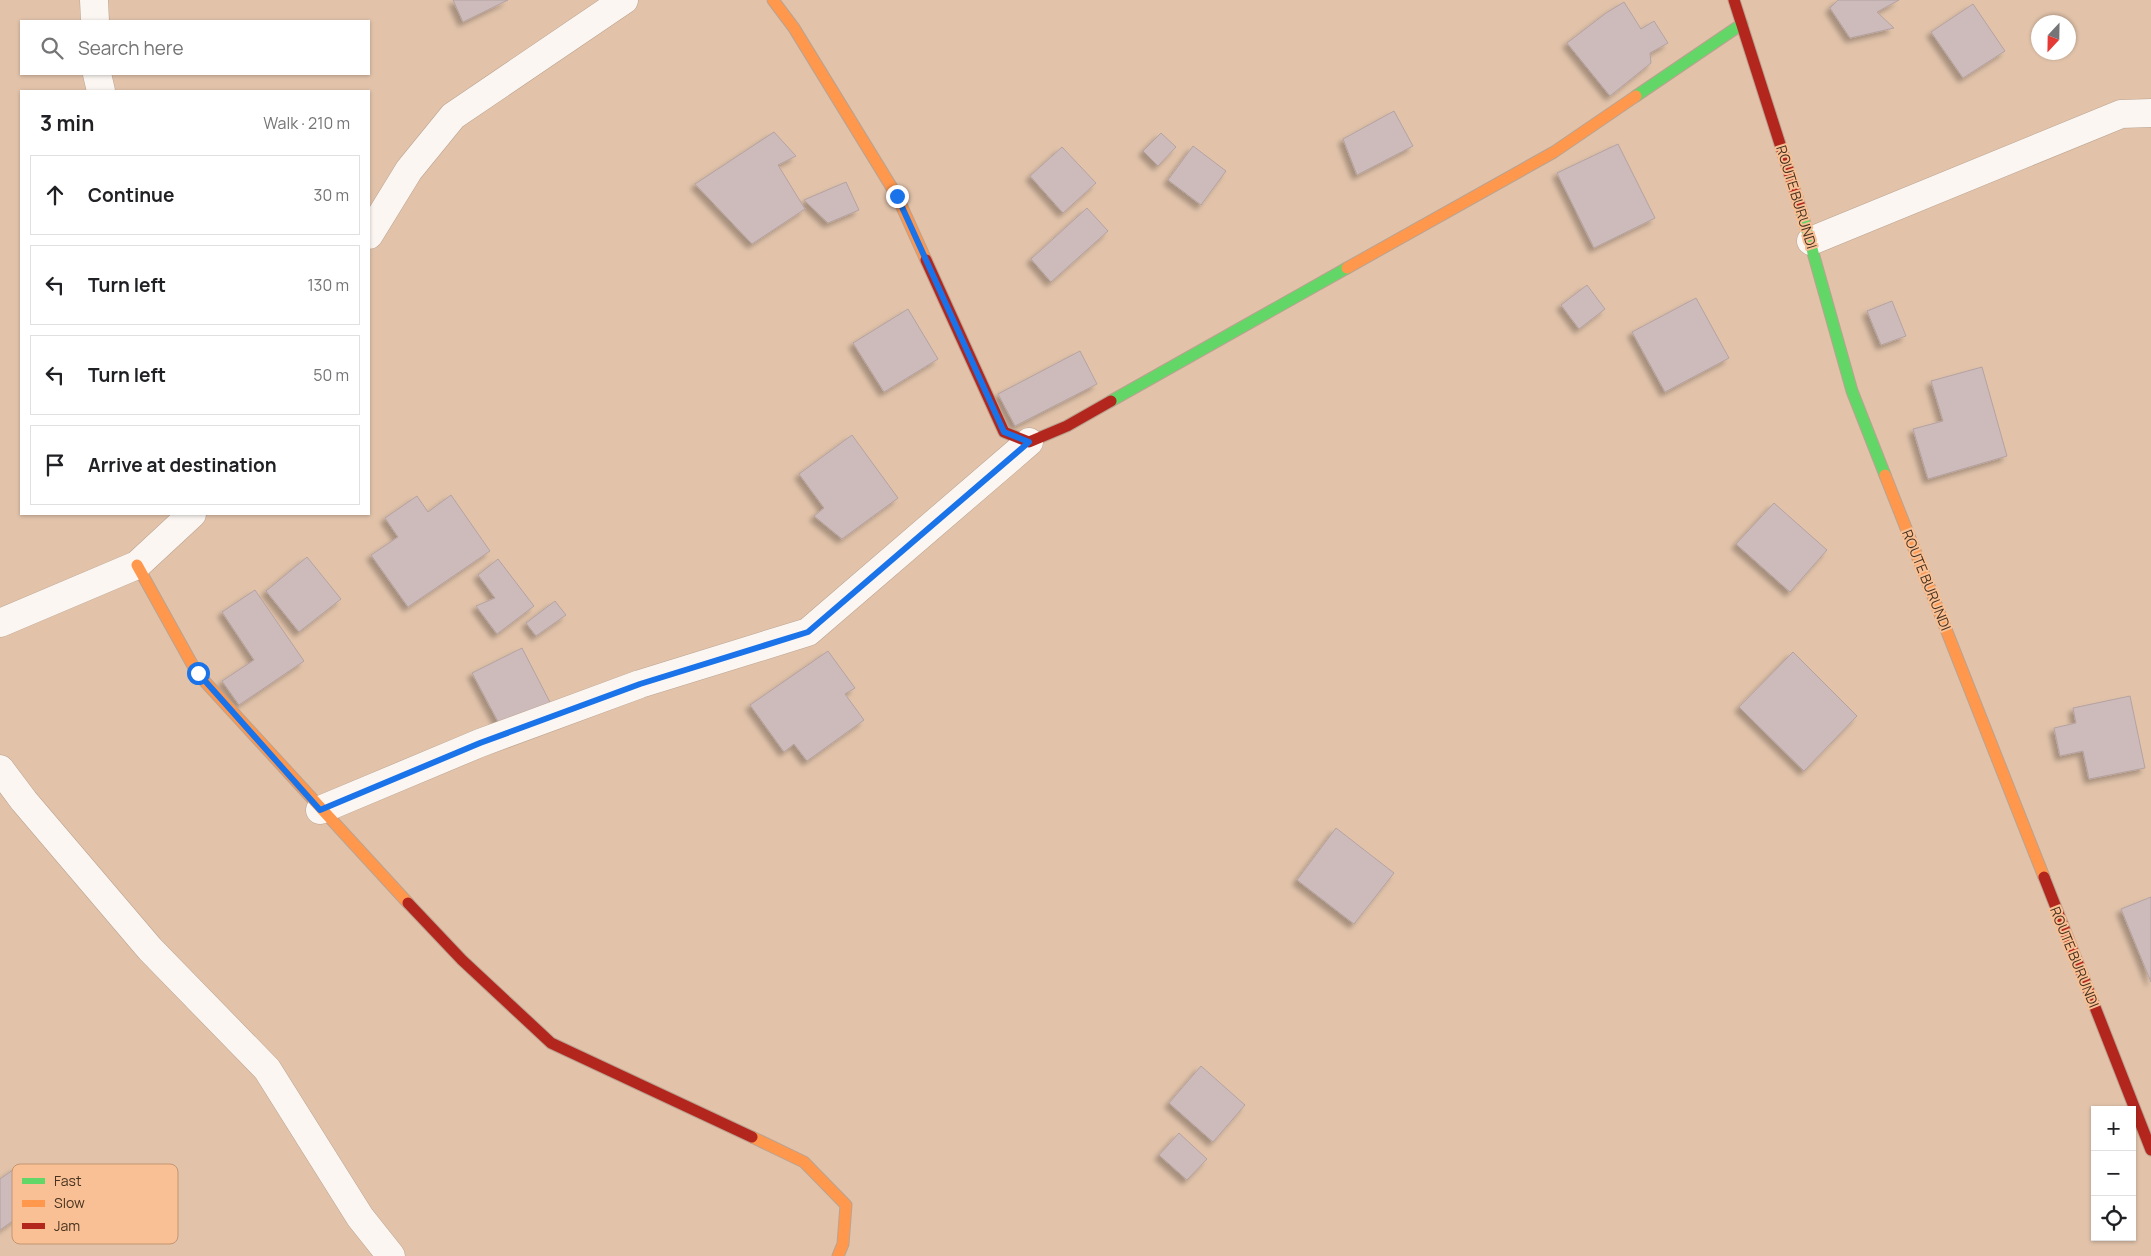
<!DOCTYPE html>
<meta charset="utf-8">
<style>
body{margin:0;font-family:Manrope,sans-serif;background:#f2f2f2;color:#202124}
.controls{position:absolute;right:15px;bottom:15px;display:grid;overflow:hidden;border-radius:0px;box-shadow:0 1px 4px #0004}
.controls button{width:45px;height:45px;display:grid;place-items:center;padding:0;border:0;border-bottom:1px solid #e0e0e0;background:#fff;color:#202124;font:25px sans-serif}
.compass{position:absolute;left:2031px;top:15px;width:45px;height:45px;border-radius:50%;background:#fff;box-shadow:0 1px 4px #0004;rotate:202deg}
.stop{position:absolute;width:15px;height:15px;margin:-11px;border:4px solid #1a73e8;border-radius:50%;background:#fff}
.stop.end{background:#1a73e8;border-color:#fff;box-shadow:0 1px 5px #0008}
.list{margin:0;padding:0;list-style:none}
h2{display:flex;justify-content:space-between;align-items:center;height:65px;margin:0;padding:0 20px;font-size:21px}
h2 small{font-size:16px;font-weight:400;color:#757577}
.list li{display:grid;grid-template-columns:32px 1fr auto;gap:15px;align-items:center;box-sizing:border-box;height:80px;margin:0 10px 10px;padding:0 10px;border:1px solid #e0e0e0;border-radius:0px}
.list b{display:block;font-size:19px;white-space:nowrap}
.list em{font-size:16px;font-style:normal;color:#757577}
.icon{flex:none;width:28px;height:28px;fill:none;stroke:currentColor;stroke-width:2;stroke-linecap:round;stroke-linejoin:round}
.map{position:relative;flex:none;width:2151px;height:1256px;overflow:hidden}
.search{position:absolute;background:#fff;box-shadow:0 1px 4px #0004;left:20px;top:20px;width:350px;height:55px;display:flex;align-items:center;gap:12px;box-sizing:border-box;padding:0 18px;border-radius:0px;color:#757577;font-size:19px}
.panel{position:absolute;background:#fff;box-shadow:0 1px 4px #0004;left:20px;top:90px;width:350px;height:425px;border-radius:0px}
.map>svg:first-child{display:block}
.building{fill:#cdbbbb;stroke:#b4a2a1;filter:url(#shadow)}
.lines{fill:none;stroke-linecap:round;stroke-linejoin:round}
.street-casing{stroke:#bba390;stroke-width:29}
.fast-casing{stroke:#bba390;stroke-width:13}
.slow-casing{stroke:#bba390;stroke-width:13}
.jam-casing{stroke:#bba390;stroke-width:13}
.street{stroke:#fbf6f2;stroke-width:28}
.fast{stroke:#63d668;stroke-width:11}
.slow{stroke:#ff974d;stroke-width:11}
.jam{stroke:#b3261e;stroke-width:11}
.route{stroke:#1a73e8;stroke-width:6}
.labels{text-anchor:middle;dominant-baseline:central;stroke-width:4;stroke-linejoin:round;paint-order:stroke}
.street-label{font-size:14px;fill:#483220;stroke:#f8c094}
.key{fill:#f8c094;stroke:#c39571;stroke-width:1}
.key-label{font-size:14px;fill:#483220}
</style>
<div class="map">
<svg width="2151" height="1256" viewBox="0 0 2151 1256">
<defs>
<filter id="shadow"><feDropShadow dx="-4.5" dy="4.5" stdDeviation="2.5" flood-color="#0004"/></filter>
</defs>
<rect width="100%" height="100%" fill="#e2c3aa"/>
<!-- building -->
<g class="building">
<polygon points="453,0 508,0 463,22"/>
<polygon points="1838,0 1899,0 1877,12 1894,28 1850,38 1830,8"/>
<polygon points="1624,2 1641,29 1654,21 1668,43 1650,53 1651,63 1610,96 1567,43 1606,13"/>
<polygon points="1973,4 2005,51 1963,78 1931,32"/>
<polygon points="1394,111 1413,146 1357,175 1343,139"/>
<polygon points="774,132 796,156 778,165 805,209 752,244 695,184"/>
<polygon points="1161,133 1176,147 1158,166 1143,151"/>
<polygon points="1618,144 1655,218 1594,248 1557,173"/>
<polygon points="1193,146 1226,171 1201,205 1168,180"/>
<polygon points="1062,147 1096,183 1063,213 1030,176"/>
<polygon points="846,182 859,210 828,223 804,200"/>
<polygon points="1087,208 1108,231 1051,282 1031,259"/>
<polygon points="1587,285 1605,309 1579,329 1561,305"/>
<polygon points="1696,298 1729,358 1665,392 1632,332"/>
<polygon points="1892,301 1906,336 1881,345 1867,311"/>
<polygon points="908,309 938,359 884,392 853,343"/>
<polygon points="1080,351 1097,384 1015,426 998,394"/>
<polygon points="1982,367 2007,456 1928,479 1913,429 1943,421 1931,381"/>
<polygon points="852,435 898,498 842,539 814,516 824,508 799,474"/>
<polygon points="451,495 490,551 408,607 371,555 398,537 385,518 417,496 428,512"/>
<polygon points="1774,503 1827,550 1790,592 1736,544"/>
<polygon points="307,557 341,599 299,632 266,591"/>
<polygon points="498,559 534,606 497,634 476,606 495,598 478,575"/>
<polygon points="255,590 304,661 239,705 222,681 254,660 222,612"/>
<polygon points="555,601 566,615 536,636 526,623"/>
<polygon points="522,648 552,706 503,731 472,673"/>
<polygon points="828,651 855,688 845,694 864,720 807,761 794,744 784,752 750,705"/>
<polygon points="1793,652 1857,716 1804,771 1739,707"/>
<polygon points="2130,696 2145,768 2089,779 2083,751 2060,756 2054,728 2076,723 2073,708"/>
<polygon points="1336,828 1394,873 1354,924 1297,880"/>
<polygon points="2151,897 2151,982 2121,909"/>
<polygon points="1201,1066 1245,1105 1213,1142 1169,1103"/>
<polygon points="1179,1133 1207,1159 1187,1180 1159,1155"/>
<polygon points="17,1167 41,1201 0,1230 0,1179"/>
</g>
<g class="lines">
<!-- street casing -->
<g class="street-casing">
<g id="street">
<polyline points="94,0 95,21"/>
<polyline points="97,74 101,91"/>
<polyline points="369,235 409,170 453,116 624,0"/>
<polyline points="1811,241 2121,114 2151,113"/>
<polyline points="0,623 137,565 192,514"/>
<polyline points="0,769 24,801 150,949 267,1069 360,1217 391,1256"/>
<polyline points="320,810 480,743 640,684 808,632 1029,442"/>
</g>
</g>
<!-- fast casing -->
<g class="fast-casing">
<g id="fast">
<polyline points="1636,96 1742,24"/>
<polyline points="1801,210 1852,391 1885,475"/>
<polyline points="1111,401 1347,268"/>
</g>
</g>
<!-- slow casing -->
<g class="slow-casing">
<g id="slow">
<polyline points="773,0 794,28 897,196 926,260"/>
<polyline points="1347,268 1554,152 1636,96"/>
<polyline points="1885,475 2044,877"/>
<polyline points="137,565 197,673 408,903"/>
<polyline points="752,1137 804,1162 846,1205 843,1244 838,1256"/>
</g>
</g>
<!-- jam casing -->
<g class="jam-casing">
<g id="jam">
<polyline points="1734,0 1801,210"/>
<polyline points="926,260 1004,432 1029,442 1067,426 1111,401"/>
<polyline points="2044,877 2151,1150"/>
<polyline points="408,903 462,960 551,1043 752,1137"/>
</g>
</g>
<!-- street -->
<use href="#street" class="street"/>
<!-- fast -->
<use href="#fast" class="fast"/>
<!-- slow -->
<use href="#slow" class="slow"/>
<!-- jam -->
<use href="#jam" class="jam"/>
</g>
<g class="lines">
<!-- route -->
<polyline class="route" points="198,673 320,810 480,743 640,684 808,632 1029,442 1004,432 897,196"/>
</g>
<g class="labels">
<!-- street labels -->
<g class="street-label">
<text transform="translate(1797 197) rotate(73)">ROUTE BURUNDI</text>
<text transform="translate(1927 580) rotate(68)">ROUTE BURUNDI</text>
<text transform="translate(2075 957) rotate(68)">ROUTE BURUNDI</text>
</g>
</g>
<!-- legend -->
<rect x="12" y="1164" width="166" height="80" rx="8" class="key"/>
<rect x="22" y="1178" width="23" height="6" fill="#63d668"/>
<rect x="22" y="1200" width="23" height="7" fill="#ff974d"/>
<rect x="22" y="1223" width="23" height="6" fill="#b3261e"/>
<g class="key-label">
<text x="54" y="1186">Fast</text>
<text x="54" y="1208">Slow</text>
<text x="54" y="1231">Jam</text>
</g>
</svg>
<div class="controls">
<button>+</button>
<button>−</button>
<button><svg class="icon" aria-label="locate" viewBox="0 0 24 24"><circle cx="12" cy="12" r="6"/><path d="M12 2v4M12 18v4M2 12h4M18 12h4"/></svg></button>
</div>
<svg class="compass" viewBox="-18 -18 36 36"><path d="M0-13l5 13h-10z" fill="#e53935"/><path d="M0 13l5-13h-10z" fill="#757577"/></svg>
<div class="stop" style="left:198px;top:673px"></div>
<div class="stop end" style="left:897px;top:196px"></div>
<div class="search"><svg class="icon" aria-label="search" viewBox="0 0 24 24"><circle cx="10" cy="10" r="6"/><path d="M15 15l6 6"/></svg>Search here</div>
<section class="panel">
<h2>3 min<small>Walk · 210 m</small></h2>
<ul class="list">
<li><svg class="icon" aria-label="ahead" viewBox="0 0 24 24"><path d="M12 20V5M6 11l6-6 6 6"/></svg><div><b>Continue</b></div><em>30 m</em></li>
<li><svg class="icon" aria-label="left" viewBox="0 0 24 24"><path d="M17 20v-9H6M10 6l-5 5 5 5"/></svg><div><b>Turn left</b></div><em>130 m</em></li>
<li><svg class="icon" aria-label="left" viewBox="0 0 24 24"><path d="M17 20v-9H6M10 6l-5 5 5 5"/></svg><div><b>Turn left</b></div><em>50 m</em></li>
<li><svg class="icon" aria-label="arrive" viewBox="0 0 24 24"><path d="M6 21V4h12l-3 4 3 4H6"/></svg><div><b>Arrive at destination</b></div></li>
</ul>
</section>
</div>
